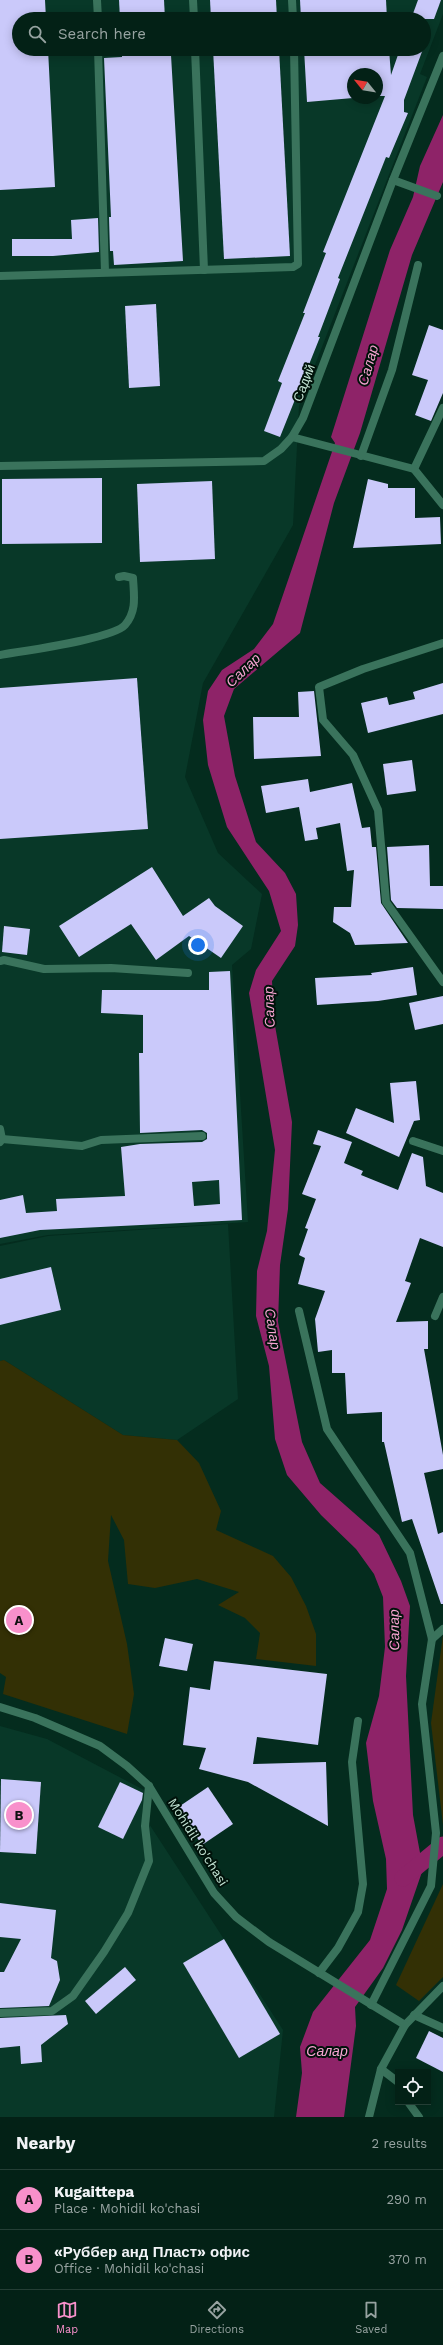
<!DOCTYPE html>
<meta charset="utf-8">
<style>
body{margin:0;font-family:"Work Sans",sans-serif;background:#0d291f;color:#f1f3f6}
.controls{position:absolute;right:12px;bottom:12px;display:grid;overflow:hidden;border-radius:0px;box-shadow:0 2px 10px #0003}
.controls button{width:36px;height:36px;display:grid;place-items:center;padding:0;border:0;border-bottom:1px solid #243e35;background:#032116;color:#f1f3f6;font:20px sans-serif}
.compass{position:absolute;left:347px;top:68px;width:36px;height:36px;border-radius:50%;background:#032116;box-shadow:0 2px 10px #0003;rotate:300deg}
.you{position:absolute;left:198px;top:945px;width:14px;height:14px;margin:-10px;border:3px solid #fff;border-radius:50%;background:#1a73e8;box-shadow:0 0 0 6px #1a73e833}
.badge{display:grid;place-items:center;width:26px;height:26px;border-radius:50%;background:#f890cb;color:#111;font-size:13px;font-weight:700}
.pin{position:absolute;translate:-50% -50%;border:2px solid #fff;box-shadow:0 1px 4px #0006}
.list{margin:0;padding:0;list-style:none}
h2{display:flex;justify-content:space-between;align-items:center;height:52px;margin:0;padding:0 16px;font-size:17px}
h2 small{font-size:13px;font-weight:400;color:#97a3a1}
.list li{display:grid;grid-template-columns:26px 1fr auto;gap:12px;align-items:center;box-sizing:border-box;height:60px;padding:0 16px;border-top:1px solid #243e35}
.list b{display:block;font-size:15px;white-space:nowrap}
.list p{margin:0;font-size:13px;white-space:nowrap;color:#97a3a1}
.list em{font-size:13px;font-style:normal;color:#97a3a1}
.icon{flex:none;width:22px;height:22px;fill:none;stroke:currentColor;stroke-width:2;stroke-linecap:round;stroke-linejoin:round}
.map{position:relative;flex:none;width:443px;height:2117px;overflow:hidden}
.search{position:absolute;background:#032116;box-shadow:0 2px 10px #0003;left:12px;right:12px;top:12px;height:44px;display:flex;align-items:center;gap:10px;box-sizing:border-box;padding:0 14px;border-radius:22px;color:#97a3a1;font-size:15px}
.sheet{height:172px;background:#032116}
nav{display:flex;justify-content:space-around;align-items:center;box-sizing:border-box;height:56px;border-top:1px solid #243e35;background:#032116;font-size:11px;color:#97a3a1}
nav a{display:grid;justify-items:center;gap:2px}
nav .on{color:#f890cb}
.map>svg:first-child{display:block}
.built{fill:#083828;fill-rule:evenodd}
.green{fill:#333005}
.water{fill:#8e2368}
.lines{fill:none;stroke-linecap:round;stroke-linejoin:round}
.canal{stroke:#8e2368;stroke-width:17}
.building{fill:#cac9fa;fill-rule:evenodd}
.service{stroke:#3a735c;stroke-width:8}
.minor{stroke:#3a735c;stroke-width:8}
.labels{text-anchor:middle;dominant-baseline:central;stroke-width:4;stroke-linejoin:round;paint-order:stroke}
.street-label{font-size:13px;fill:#c3e5d5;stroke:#00120a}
.water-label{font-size:14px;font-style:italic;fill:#f7a4d2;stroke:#00120a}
</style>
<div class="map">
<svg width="443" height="2117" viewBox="0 0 443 2117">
<rect width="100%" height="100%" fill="#042c1e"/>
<!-- built -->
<g class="built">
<path d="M 0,0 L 443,0 L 443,14 L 420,74 L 427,77 L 299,406 L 293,525 L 203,683 L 185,777 L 218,853 L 262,894 L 251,949 L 232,965 L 248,1222 L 48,1235 L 0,1244 ZM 19,19 L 424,19 L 424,49 L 19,49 ZM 353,74 L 377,74 L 377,98 L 353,98 Z"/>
<polygon points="228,1224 238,1399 177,1440 123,1435 4,1360 0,1361 0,1246 48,1236"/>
<polygon points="0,1726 47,1739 144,1790 142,1813 283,2030 274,2117 0,2117"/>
</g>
<!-- green -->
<g class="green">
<polygon points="4,1360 123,1435 177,1440 199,1463 221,1511 216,1530 273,1556 291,1577 306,1606 316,1634 316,1666 256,1659 260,1633 245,1618 218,1605 239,1592 197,1579 155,1588 128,1584 124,1540 111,1515 108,1561 127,1644 134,1694 127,1734 3,1694 6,1677 0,1673 0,1361"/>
<polygon points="443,1635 443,1825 431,1723"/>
<polygon points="443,1884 443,1977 419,2001 396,1985"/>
</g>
<!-- water -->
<polygon class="water" points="443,115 443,182 412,255 360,433 334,503 300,633 234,689 224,716 235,776 256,842 285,873 296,894 298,925 295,946 272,981 274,1020 292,1122 288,1209 280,1265 278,1322 302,1442 320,1483 379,1535 401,1581 410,1606 406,1676 413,1815 423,1869 402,1930 383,1968 355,2007 356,2026 344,2117 296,2117 302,2073 300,2047 313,2012 370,1940 387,1889 386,1859 373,1801 366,1743 379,1696 385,1647 383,1597 374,1574 356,1549 321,1515 287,1475 275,1439 269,1366 256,1316 257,1271 267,1231 275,1150 249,993 256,970 281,931 269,891 227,827 208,765 203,720 208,691 222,670 254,649 273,624 335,443 331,437 390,250 413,197 420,166"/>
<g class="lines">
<!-- canal -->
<polyline class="canal" points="403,1878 443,1845"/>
</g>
<!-- building -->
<g class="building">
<polygon points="0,0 45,0 46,19 19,19 19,49 48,49 55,187 0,190"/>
<polygon points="119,0 164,0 165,19 120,19"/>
<polygon points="210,0 276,0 277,19 211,19"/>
<polygon points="300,0 386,0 387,19 301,19"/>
<polygon points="418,0 441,0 434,19 411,19"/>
<polygon points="122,49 167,49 167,55 171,55 183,261 114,265 113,251 110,251 109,217 111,217 104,58 122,57"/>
<polygon points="213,49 279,49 290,256 224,259"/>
<polygon points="304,49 389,49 391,75 400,49 423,49 404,100 404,112 408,113 389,158 386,157 338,278 340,279 318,337 320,337 280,437 264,431 282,383 278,381 305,313 303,313 326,253 323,252 385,96 377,96 377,74 353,74 353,98 307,102"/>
<polygon points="98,218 99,252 53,256 12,256 12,239 72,239 71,220"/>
<polygon points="156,304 160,386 129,388 125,306"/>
<polygon points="429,325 443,330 443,393 431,421 415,415 428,380 412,375"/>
<polygon points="102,478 102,543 2,544 2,479"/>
<polygon points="368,479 388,484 388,488 415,488 415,518 440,517 441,544 353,548"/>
<polygon points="212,481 215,559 140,562 137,484"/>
<polygon points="137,678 148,829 0,839 0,688"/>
<polygon points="443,683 443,714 368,733 361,703 387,697 389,705 415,699 413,692"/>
<polygon points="314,691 321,756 254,759 253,717 299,717 298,692"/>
<polygon points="412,760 416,791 387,795 383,764"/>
<polygon points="308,779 310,792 352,783 362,828 370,827 372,847 376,847 381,903 408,943 355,945 350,933 333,922 334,907 351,907 354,870 347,871 340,823 316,828 318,839 305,841 299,807 266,813 261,786"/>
<polygon points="429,845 430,886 443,886 443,909 397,908 391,900 387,847"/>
<polygon points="152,867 183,916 209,898 215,906 243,926 221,958 189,936 156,960 131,924 79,957 59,926"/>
<polygon points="4,926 30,929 27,955 2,952"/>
<polygon points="413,967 417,995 378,1001 317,1005 315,978 372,975 371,973"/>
<path d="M 230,971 L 242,1220 L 40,1230 L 0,1238 L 0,1200 L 23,1195 L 26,1213 L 57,1211 L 56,1199 L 125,1196 L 121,1147 L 140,1144 L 202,1142 L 207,1139 L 207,1133 L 202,1130 L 140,1133 L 139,1053 L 143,1053 L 143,1015 L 101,1013 L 102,990 L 209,990 L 209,972 ZM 219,1180 L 220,1204 L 194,1206 L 192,1182 Z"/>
<polygon points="443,996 443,1024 415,1030 409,1003"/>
<polygon points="416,1081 420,1120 414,1121 399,1157 346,1133 356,1108 394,1123 390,1083"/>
<polygon points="318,1130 352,1142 344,1163 363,1171 361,1175 398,1190 412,1153 423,1157 426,1186 443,1193 443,1247 420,1238 405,1281 411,1283 396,1322 428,1321 428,1349 424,1349 443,1455 443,1469 424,1473 438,1534 443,1532 443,1604 441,1604 412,1519 402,1522 384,1442 382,1442 382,1412 347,1414 345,1373 332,1373 332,1350 318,1352 315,1319 325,1291 298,1284 305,1258 299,1255 308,1229 305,1228 316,1199 302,1194 321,1146 313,1144"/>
<polygon points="51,1267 61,1310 0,1325 0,1279"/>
<polygon points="165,1638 193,1644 187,1671 159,1666"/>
<polygon points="214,1661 327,1674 318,1745 257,1737 253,1764 326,1762 328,1826 248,1782 199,1769 206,1748 183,1745 190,1687 210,1690"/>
<polygon points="1,1779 41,1782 36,1854 0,1852"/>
<polygon points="120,1782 143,1793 142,1800 123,1839 98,1827"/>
<polygon points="208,1787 233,1824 202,1845 177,1808"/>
<polygon points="0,1903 56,1910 51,1958 57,1961 60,1980 49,2006 0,2008 0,1972 4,1972 21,1939 0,1937"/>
<polygon points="224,1939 280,2034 239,2058 183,1963"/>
<polygon points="125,1967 136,1980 96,2014 85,2001"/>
<polygon points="66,2015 68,2024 41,2045 42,2062 21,2064 20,2046 0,2048 0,2018"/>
<polygon points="429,2031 443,2038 443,2072 416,2058"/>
</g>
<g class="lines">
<!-- service -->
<g class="service">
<polyline points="97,0 98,19"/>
<polyline points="193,0 194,19"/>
<polyline points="292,0 293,19"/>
<polyline points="98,49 105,272"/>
<polyline points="195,49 204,270"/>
<polyline points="0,276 293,267 298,264 294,49"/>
<path d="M 0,655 C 22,651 113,639 125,625 C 137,611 134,596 133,578 L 124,576 L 119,577"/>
<polyline points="0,961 4,960 44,969 111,968 188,973"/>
<polyline points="0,1129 2,1139 0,1142"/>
<polyline points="2,1139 82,1146 101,1140 202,1136"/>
<polyline points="299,1311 327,1429 410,1553 432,1639 422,1704 436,1833 431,1886 371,2005"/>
<polyline points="435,1316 443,1297"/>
<polyline points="432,1639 443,1629"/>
<polyline points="319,1973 338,1948 358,1912 363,1884 352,1762 358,1721"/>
<polyline points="0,2013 52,2011 73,1996 104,1952 128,1913 149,1861 145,1826 149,1786"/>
<polyline points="414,2015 443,2028"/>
<polyline points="381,2069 398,2082"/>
<polyline points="408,2102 419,2117"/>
</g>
<!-- minor -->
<g class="minor">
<polyline points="393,180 437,196"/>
<polyline points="443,408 414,469 443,505"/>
<polyline points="292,437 414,469"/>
<polyline points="361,456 392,370 418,265"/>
<polyline points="0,466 264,461 281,449 292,437 303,418 393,180 443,56"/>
<polyline points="443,643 363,669 319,687 323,720 353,755 378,810 386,902 443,982"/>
<polyline points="413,1141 443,1151"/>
<polyline points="0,1707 35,1718 100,1746 127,1766 149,1786 214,1893 236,1917 269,1942 405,2025 443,1986"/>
<polyline points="369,2117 381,2069 405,2025"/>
</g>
</g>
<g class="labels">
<!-- street labels -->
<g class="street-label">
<text transform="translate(304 383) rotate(-69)">Садий</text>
<text transform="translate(198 1842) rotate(58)">Mohidil ko'chasi</text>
</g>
<!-- water labels -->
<g class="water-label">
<text transform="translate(368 365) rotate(-74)">Салар</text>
<text transform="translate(243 670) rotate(-44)">Салар</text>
<text transform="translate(269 1007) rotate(-92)">Салар</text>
<text transform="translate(273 1329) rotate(81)">Салар</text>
<text transform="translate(394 1630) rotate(-91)">Салар</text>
<text x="327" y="2051">Салар</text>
</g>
</g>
</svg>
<div class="controls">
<button><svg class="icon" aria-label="locate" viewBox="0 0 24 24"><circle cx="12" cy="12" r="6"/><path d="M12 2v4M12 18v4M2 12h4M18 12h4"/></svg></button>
</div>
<svg class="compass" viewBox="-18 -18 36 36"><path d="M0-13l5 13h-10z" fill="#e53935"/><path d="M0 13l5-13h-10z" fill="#97a3a1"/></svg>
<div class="you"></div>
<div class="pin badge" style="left:19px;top:1620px">A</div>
<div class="pin badge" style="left:19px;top:1815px">B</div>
<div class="search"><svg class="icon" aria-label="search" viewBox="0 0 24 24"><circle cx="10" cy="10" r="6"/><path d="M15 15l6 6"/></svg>Search here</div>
</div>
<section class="sheet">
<h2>Nearby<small>2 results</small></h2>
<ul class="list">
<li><span class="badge">A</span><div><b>Kugaittepa</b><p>Place · Mohidil ko'chasi</p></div><em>290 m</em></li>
<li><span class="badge">B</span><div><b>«Руббер анд Пласт» офис</b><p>Office · Mohidil ko'chasi</p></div><em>370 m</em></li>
</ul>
</section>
<nav>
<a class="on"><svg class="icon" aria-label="map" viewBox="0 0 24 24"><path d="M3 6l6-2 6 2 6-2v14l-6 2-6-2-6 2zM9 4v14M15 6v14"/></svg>Map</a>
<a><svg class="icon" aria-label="directions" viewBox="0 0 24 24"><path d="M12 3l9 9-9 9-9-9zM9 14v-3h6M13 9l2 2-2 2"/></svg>Directions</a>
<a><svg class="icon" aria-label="saved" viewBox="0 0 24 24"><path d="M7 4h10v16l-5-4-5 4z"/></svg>Saved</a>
</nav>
